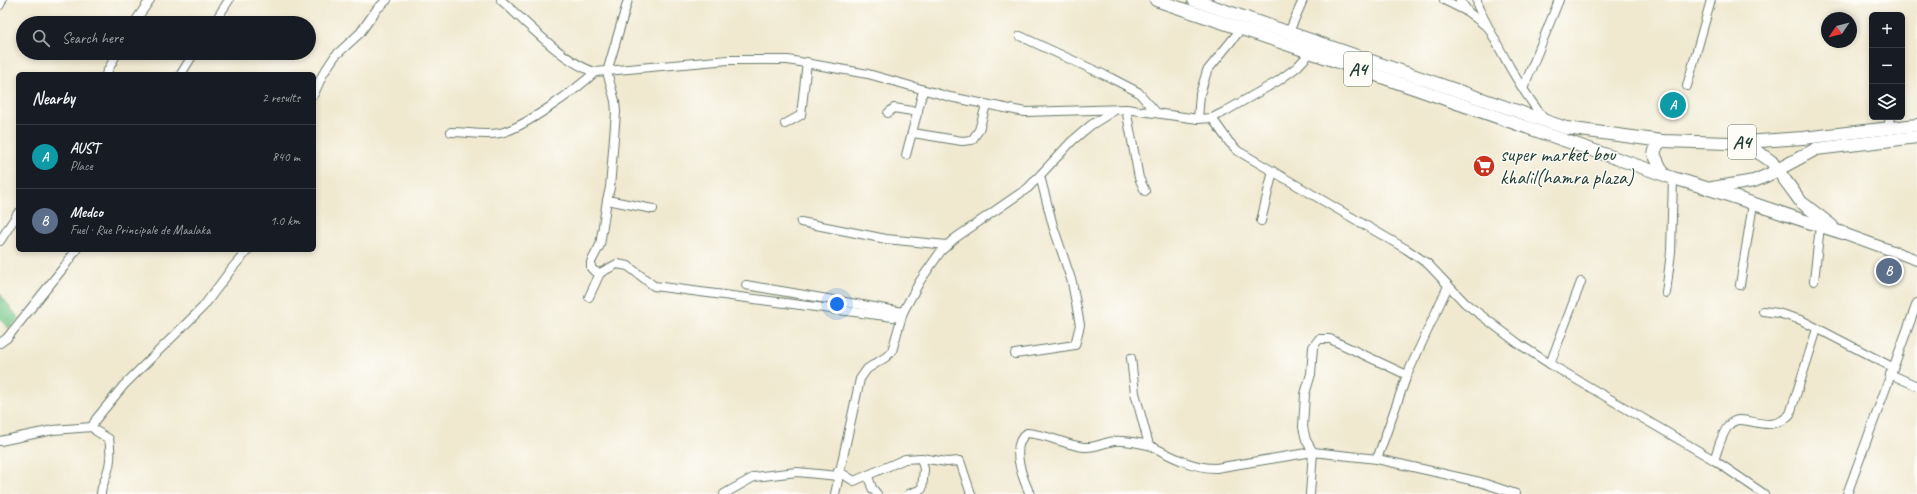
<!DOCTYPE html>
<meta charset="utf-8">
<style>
body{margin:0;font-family:Caveat,sans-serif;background:#242831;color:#f1f3f6}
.controls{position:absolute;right:12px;top:12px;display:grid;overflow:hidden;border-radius:6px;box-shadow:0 2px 6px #0003}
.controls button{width:36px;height:36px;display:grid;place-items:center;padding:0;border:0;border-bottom:1px solid #363941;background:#171b24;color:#f1f3f6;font:20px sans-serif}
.compass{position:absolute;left:1821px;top:12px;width:36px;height:36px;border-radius:50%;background:#171b24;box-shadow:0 2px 6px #0003;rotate:235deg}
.you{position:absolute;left:837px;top:304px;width:14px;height:14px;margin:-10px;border:3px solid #fff;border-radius:50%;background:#1a73e8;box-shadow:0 0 0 6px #1a73e833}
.badge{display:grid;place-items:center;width:26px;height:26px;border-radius:50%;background:#c8321e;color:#fff;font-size:13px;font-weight:700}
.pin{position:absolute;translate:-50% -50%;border:2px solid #fff;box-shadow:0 1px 4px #0006}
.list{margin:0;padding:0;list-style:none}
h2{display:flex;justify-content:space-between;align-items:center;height:52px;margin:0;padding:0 16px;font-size:17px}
h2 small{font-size:13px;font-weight:400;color:#9ea1a6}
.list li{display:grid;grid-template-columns:26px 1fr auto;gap:12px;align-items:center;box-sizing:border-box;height:64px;padding:0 16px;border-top:1px solid #363941}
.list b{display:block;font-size:15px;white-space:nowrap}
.list p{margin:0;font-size:13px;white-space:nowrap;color:#9ea1a6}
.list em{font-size:13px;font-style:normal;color:#9ea1a6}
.icon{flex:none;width:22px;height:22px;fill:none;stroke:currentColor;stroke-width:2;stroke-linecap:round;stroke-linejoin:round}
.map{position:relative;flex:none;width:1917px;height:494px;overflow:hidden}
.search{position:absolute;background:#171b24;box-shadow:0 2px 6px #0003;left:16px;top:16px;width:300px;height:44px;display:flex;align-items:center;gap:10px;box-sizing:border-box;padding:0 14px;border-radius:22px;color:#9ea1a6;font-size:15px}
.panel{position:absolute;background:#171b24;box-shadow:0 2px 6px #0003;left:16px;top:72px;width:300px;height:180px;border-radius:6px}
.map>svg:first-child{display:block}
.park{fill:#76c98c;stroke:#4a8360}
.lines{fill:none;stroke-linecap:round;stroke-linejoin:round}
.minor-casing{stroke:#68796b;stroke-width:10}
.major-casing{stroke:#68796b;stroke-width:12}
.highway-casing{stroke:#68796b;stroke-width:14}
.minor{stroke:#fff;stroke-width:8}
.major{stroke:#fff;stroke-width:10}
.highway{stroke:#fff;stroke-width:12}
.labels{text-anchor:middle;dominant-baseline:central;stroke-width:3;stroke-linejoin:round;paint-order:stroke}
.shield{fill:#fdfcf7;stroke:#62766e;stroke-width:1}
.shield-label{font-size:19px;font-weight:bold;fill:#1f3d34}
.poi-label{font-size:20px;fill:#1f3d34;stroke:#fdfcf7;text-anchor:start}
</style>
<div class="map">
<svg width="1917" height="494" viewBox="0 0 1917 494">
<rect width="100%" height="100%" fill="#fdfcf7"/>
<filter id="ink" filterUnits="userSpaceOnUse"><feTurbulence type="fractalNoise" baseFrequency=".025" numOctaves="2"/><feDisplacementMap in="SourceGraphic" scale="8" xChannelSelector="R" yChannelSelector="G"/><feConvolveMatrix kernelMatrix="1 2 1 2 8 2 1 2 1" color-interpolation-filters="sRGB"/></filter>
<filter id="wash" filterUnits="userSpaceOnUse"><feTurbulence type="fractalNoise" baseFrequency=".012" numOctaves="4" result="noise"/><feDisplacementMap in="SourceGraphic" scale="16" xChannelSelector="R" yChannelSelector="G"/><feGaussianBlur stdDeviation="0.9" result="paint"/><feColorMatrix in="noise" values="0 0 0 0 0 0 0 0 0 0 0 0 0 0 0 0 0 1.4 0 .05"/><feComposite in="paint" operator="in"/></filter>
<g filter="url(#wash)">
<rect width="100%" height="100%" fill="#f0e9d0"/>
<!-- park -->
<polygon class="park" points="0,294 19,319 8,328 0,318"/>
</g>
<g filter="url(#ink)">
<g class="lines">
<!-- minor casing -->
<g class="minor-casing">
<g id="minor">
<path d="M 501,0 C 526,22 564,63 595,72 L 728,60 L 788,60 L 868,74 L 950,97 L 1025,112 L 1126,109 L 1198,119 L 1212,118 L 1224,112 L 1278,81 L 1297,67 L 1311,52"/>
<polyline points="628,0 607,72 615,101 616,112 610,188 607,200 653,209"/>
<polyline points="1444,0 1468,12 1486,26"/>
<polyline points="1460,0 1468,12"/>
<path d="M 1477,0 L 1478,7 C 1498,46 1518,86 1545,120"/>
<polyline points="0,5 2,0"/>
<polyline points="134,23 150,0"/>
<polyline points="214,23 229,0"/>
<polyline points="1289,32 1303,0"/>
<polyline points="1020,36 1111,78 1138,92 1156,112"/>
<polyline points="106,74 117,53"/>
<polyline points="181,74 194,53"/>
<polyline points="1687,86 1711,0"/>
<polyline points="1523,89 1559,0"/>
<polyline points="314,94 323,74 335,56 360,33 377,9 387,0"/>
<polyline points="1126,109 1139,178 1145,191"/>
<polyline points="888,113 894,108 918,112"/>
<polyline points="1212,118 1229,142 1238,151 1406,249 1428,264 1465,303 1519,344 1550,364 1714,460 1764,494"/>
<polyline points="1198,119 1200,94 1207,71 1241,29"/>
<polyline points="785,124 801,115 807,62"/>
<polyline points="1888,128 1890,117"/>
<path d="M 451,132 C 467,132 484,136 500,133 C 524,128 577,89 595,72"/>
<polyline points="913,133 962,141 972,140 979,130 986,105"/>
<polyline points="906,155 923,91"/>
<polyline points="1261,221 1273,171"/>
<polyline points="801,222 886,239 947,245"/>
<polyline points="0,241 18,213"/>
<polyline points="600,273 594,271 591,268 591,262 600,245 607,200"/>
<polyline points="1814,281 1820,226"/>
<polyline points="746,285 903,312"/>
<polyline points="1740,285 1753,204"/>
<polyline points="1666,293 1671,252 1673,178"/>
<polyline points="589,297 600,273 617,264 628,266 654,286 901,318"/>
<polyline points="1763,311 1778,313 1801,320 1892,367"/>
<polyline points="0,343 7,338 64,267 76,250"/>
<polyline points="1015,354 1075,345 1080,325 1072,282 1053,226 1040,176"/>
<path d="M 1131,358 L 1135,393 L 1149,445 C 1171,456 1191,468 1216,468 L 1313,452 L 1377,459 L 1480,482 L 1516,494"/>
<polyline points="1550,364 1581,282"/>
<polyline points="1890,374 1917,386"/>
<polyline points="0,441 53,430 92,427"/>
<polyline points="921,458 947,462 960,461 971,494"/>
<polyline points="1377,459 1407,375 1448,286"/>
<path d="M 1714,460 C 1718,450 1721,434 1729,425 C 1742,409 1768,438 1790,414 L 1817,329"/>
<polyline points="838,471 854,481 905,459 921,458 924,469 922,489 909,494"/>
<polyline points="868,476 872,488 877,494"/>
<path d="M 101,494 C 101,486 105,481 107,473 C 111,463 111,449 109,439 L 96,431 L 92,427 L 96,419 L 124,385 L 203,307 L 233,267 L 248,250"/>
<polyline points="724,494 754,477 797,472 838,476"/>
<polyline points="835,494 860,379 867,369 886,357 892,351 903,312 920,281 941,251 954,239 1028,188 1072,141 1091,125 1115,110"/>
<path d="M 1030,494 C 1023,479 1009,445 1027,433 C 1047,434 1065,445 1084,447 C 1096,448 1104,442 1115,441 C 1126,440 1137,443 1149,445"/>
<polyline points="1310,494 1313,452 1306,440 1303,427 1305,394 1311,374 1313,347 1319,339 1330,339 1407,375"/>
<polyline points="1847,494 1917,303"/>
</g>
</g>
<!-- major casing -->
<g class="major-casing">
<polyline id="major" points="1843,233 1917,260"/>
</g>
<!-- highway casing -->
<g class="highway-casing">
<g id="highway">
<path d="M 1156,0 L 1307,51 L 1673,178 C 1730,194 1786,216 1843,233"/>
<polyline points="1194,0 1566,128 1662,141 1730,143 1803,138 1917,125"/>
<polyline points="1662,141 1657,145 1654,154 1663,173"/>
<polyline points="1735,145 1759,153 1771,161 1801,202 1832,226"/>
<polyline points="1712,188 1754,181 1768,175 1816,149 1917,137"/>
</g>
</g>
<!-- minor -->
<use href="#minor" class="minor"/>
<!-- major -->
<use href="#major" class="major"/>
<!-- highway -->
<use href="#highway" class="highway"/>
</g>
</g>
<!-- icons -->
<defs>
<g id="supermarket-disc" transform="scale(1.15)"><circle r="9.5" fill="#c8321e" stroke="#fdfcf7"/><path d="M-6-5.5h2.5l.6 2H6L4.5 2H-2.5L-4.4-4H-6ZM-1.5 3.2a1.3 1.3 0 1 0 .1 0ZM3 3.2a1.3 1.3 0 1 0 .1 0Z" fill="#fff"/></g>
</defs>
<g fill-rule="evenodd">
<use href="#supermarket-disc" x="1484" y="166"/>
</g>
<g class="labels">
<!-- shield labels -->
<g class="shield">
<rect x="1344" y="52" width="28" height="34" rx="3"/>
<rect x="1728" y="125" width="28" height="34" rx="3"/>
</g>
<g class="shield-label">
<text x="1358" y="69">A4</text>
<text x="1742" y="142">A4</text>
</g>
<!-- poi labels -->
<g class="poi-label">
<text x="1500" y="154">super market bou<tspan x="1500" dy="23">khalil(hamra plaza)</tspan></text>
</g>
</g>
</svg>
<div class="controls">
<button>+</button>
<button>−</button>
<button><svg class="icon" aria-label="layers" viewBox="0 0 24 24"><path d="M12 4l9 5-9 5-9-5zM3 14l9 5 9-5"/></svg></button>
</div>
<svg class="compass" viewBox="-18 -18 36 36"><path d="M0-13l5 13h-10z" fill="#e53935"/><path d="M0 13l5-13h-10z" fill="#9ea1a6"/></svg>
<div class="you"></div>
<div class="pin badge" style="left:1673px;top:105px;background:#0f9aa8">A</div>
<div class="pin badge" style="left:1889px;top:271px;background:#5c6f8a">B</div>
<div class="search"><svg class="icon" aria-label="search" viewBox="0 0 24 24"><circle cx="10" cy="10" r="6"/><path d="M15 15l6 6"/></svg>Search here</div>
<section class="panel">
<h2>Nearby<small>2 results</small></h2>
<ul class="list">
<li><span class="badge" style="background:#0f9aa8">A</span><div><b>AUST</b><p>Place</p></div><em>840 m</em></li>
<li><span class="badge" style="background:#5c6f8a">B</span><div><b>Medco</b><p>Fuel · Rue Principale de Maalaka</p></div><em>1.0 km</em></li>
</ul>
</section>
</div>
